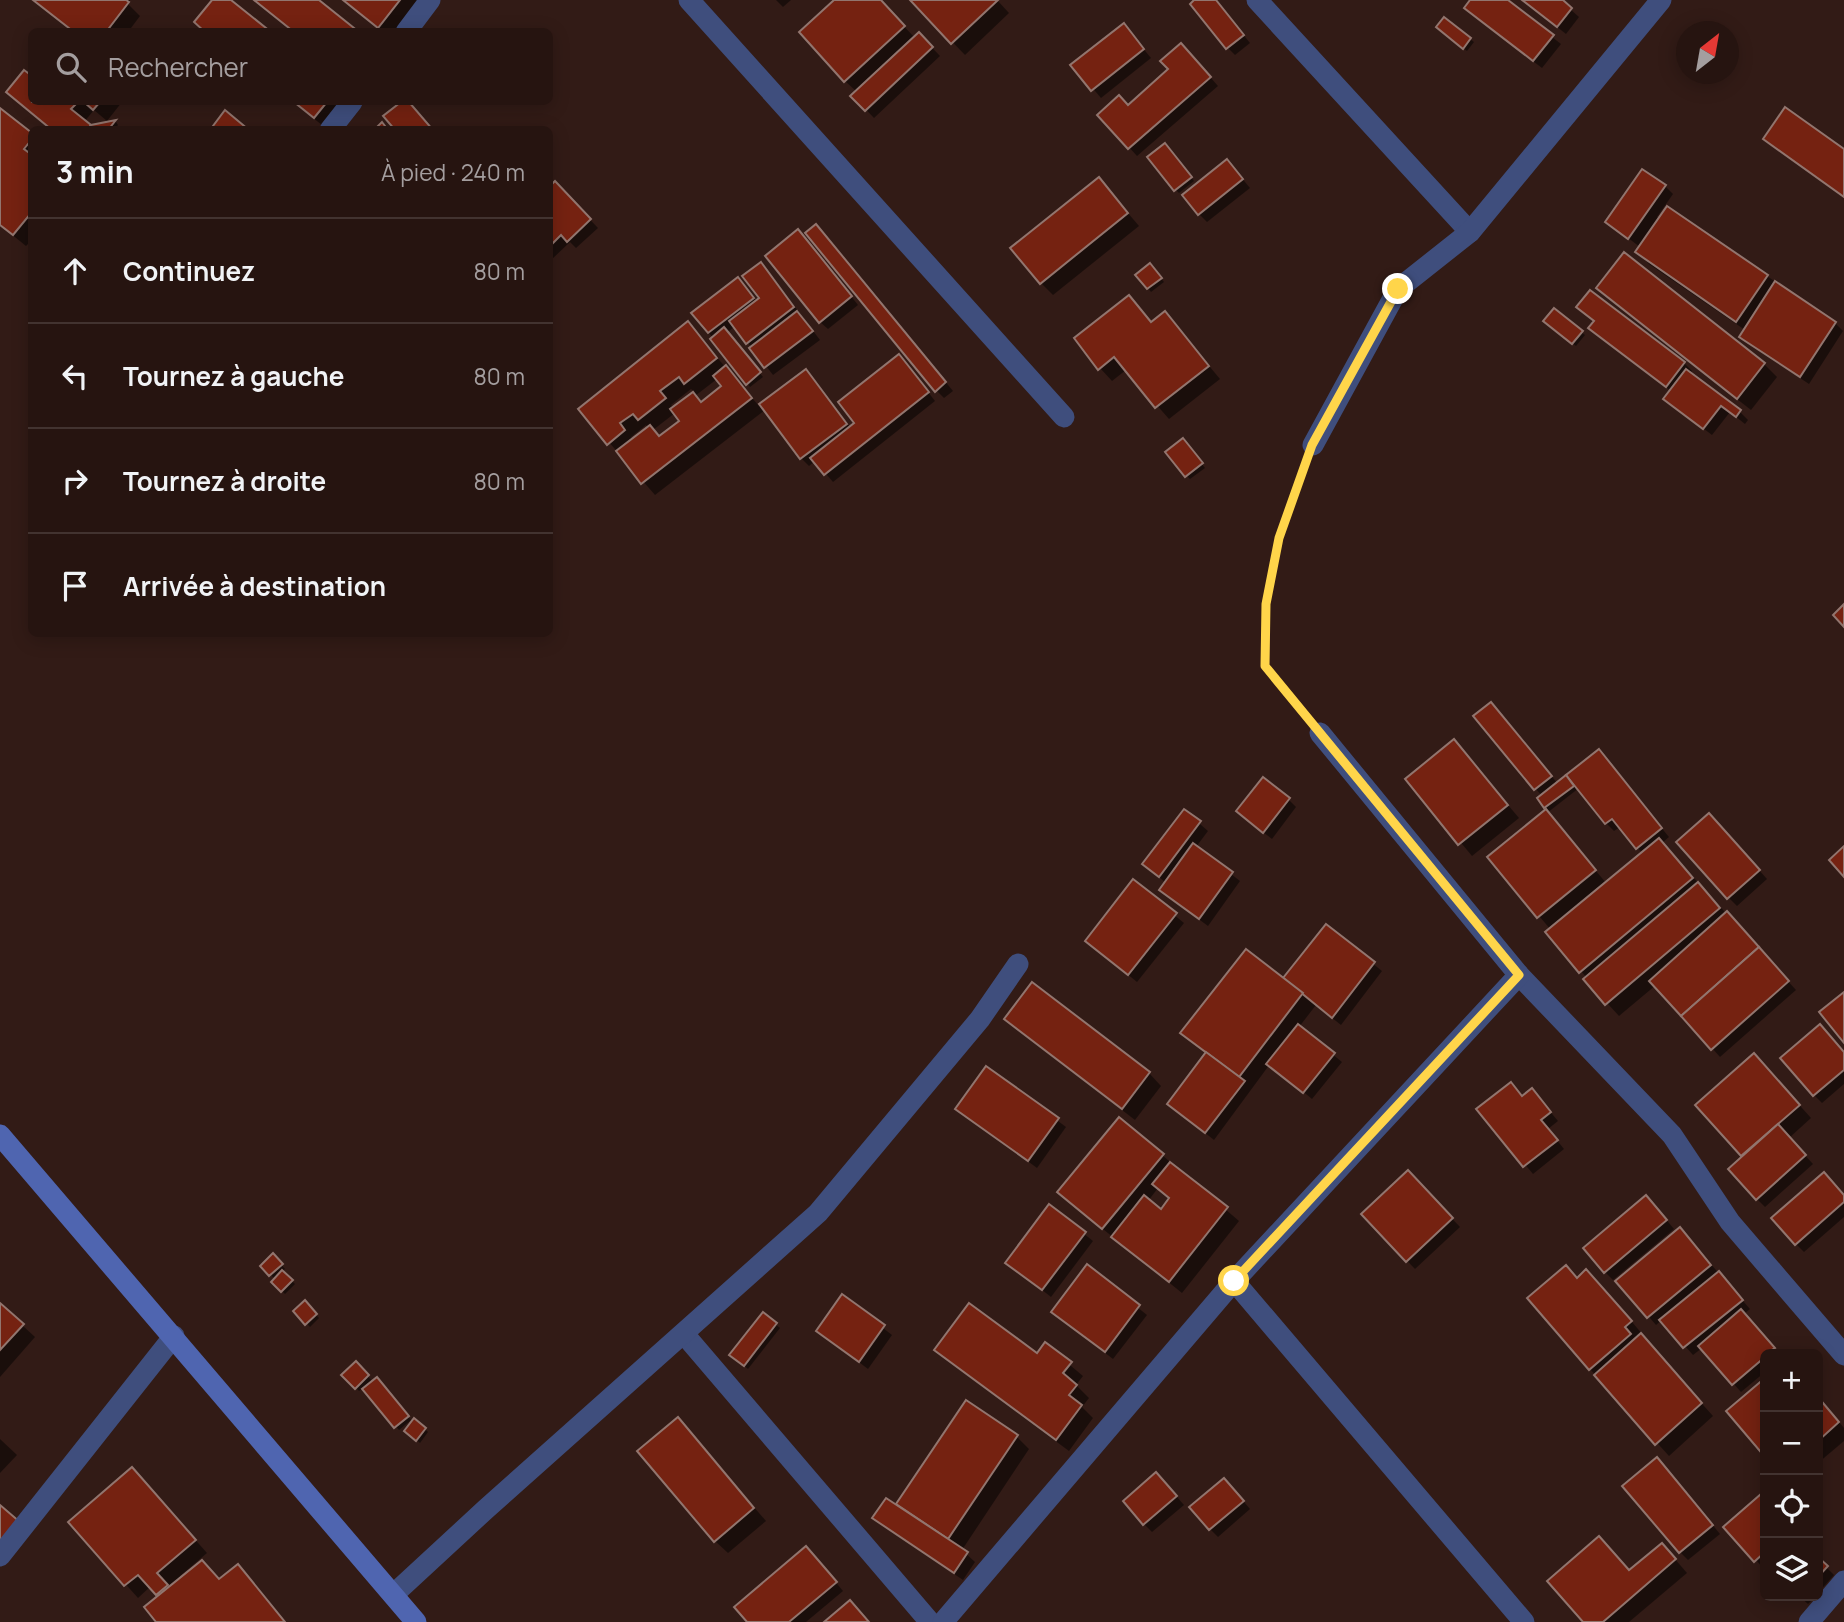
<!DOCTYPE html>
<html lang="fr">
<meta charset="utf-8">
<style>
body{margin:0;font-family:Manrope,sans-serif;background:#32211e;color:#f1f3f6}
.controls{position:absolute;right:21px;bottom:21px;display:grid;overflow:hidden;border-radius:10px;box-shadow:0 4px 18px #0003}
.controls button{width:63px;height:63px;display:grid;place-items:center;padding:0;border:0;border-bottom:2px solid #423330;background:#261410;color:#f1f3f6;font:35px sans-serif}
.compass{position:absolute;left:1676px;top:21px;width:63px;height:63px;border-radius:50%;background:#261410;box-shadow:0 4px 18px #0003;rotate:31deg}
.stop{position:absolute;width:21px;height:21px;margin:-16px;border:5px solid #ffd54a;border-radius:50%;background:#fff}
.stop.end{background:#ffd54a;border-color:#fff;box-shadow:0 2px 7px #0008}
.list{margin:0;padding:0;list-style:none}
h2{display:flex;justify-content:space-between;align-items:center;height:91px;margin:0;padding:0 28px;font-size:30px}
h2 small{font-size:23px;font-weight:400;color:#a49e9f}
.list li{display:grid;grid-template-columns:46px 1fr auto;gap:21px;align-items:center;box-sizing:border-box;height:105px;padding:0 28px;border-top:2px solid #423330}
.list b{display:block;font-size:26px;white-space:nowrap}
.list em{font-size:23px;font-style:normal;color:#a49e9f}
.icon{flex:none;width:38px;height:38px;fill:none;stroke:currentColor;stroke-width:2;stroke-linecap:round;stroke-linejoin:round}
.map{position:relative;flex:none;width:1844px;height:1622px;overflow:hidden}
.search{position:absolute;background:#261410;box-shadow:0 4px 18px #0003;left:28px;top:28px;width:525px;height:77px;display:flex;align-items:center;gap:18px;box-sizing:border-box;padding:0 24px;border-radius:10px;color:#a49e9f;font-size:26px}
.panel{position:absolute;background:#261410;box-shadow:0 4px 18px #0003;left:28px;top:126px;width:525px;height:511px;border-radius:10px}
.map>svg:first-child{display:block}
.shadow{fill:#0007;fill-rule:evenodd}
.building{fill:#752211;stroke:#92756e;stroke-width:2}
.lines{fill:none;stroke-linecap:round;stroke-linejoin:round}
.path{stroke:#735f5a;stroke-width:4.5;stroke-dasharray:5 5;stroke-linecap:butt}
.street{stroke:#3f4e7d;stroke-width:21}
.secondary{stroke:#4f65b0;stroke-width:21}
.route{stroke:#ffd54a;stroke-width:9}
</style>
<div class="map">
<svg width="1844" height="1622" viewBox="0 0 1844 1622">
<rect width="100%" height="100%" fill="#321b16"/>
<!-- shadow -->
<g class="shadow">
<polygon points="34,0 130,0 128,4 140,16 128,32 73,32"/>
<polygon points="343,0 423,0 397,32 382,32"/>
<polygon points="776,0 791,0 783,7"/>
<polygon points="837,0 879,0 915,38 919,34 940,56 874,118 853,96 857,92 845,81"/>
<polygon points="912,0 997,0 1009,13 965,55"/>
<polygon points="1197,0 1215,0 1250,43 1235,55 1227,47"/>
<polygon points="1472,0 1505,0 1561,44 1542,68 1474,16 1466,8"/>
<polygon points="1523,0 1560,0 1579,17 1566,34"/>
<polygon points="1442,31 1470,39 1474,42 1467,51"/>
<polygon points="1131,34 1151,58 1101,98 1073,65"/>
<polygon points="1189,53 1218,86 1137,156 1100,115 1128,107"/>
<polygon points="8,92 32,102 122,102 107,121 94,110 84,122 90,127 116,122 118,125 114,130 52,130"/>
<polygon points="293,102 349,102 327,129"/>
<polygon points="0,110 32,136 32,240 26,246 0,225"/>
<polygon points="1765,139 1844,151 1844,198 1773,147"/>
<polygon points="1168,149 1194,181 1179,193 1176,190"/>
<polygon points="1235,170 1250,188 1207,222 1199,214"/>
<polygon points="1099,179 1139,226 1053,295 1041,283"/>
<polygon points="555,183 598,228 576,248 570,242 550,261 550,188"/>
<polygon points="1665,186 1673,194 1657,217 1767,276 1835,323 1843,331 1809,384 1749,344 1741,336 1745,330 1649,264 1637,251 1640,247 1607,222"/>
<polygon points="824,234 953,391 944,398 936,390"/>
<polygon points="806,239 858,305 828,329 820,322"/>
<polygon points="1624,255 1764,364 1777,377 1751,410 1611,300 1598,288"/>
<polygon points="1153,269 1164,282 1151,292 1148,288"/>
<polygon points="769,273 820,340 773,375 735,326 727,333 763,377 750,387 694,313 746,287 757,302 761,298"/>
<polygon points="1590,292 1684,363 1692,371 1690,374 1740,412 1748,420 1745,424 1730,412 1712,435 1674,406 1671,391 1590,328 1595,322 1578,307"/>
<polygon points="1129,297 1152,323 1165,313 1220,379 1169,419 1126,370 1112,381 1100,368"/>
<path d="M 688,324 L 759,406 L 806,372 L 851,428 L 907,365 L 935,401 L 833,482 L 815,461 L 809,466 L 801,458 L 765,410 L 655,495 L 580,409 ZM 717,379 L 723,386 L 702,403 L 695,396 ZM 691,389 L 695,392 L 674,408 L 671,405 ZM 675,413 L 682,421 L 660,438 L 653,430 ZM 646,425 L 648,428 L 633,440 L 631,437 Z"/>
<polygon points="1549,325 1581,332 1585,335 1576,346"/>
<polygon points="1186,444 1205,468 1190,479 1187,476"/>
<path d="M 1499,712 L 1558,784 L 1599,752 L 1669,837 L 1662,843 L 1796,990 L 1720,1057 L 1656,985 L 1619,1016 L 1585,979 L 1587,978 L 1548,933 L 1551,930 L 1489,857 L 1548,810 L 1539,798 L 1542,796 L 1536,789 ZM 1579,788 L 1606,823 L 1614,831 L 1620,827 L 1643,854 L 1607,884 L 1547,813 Z"/>
<polygon points="1454,741 1519,818 1472,856 1408,779"/>
<polygon points="1288,799 1296,807 1272,839 1246,819"/>
<polygon points="1185,811 1208,831 1196,847 1240,881 1208,926 1169,897 1161,889 1166,883 1144,864"/>
<polygon points="1717,823 1767,879 1737,906 1729,898"/>
<polygon points="1134,882 1184,923 1137,982 1087,941"/>
<polygon points="1326,926 1382,971 1341,1025 1316,1005 1299,1027 1342,1062 1312,1099 1270,1064 1214,1140 1169,1104 1207,1054 1183,1032 1284,980"/>
<polygon points="1007,1018 1149,1073 1161,1086 1135,1120 1019,1031"/>
<polygon points="1844,1053 1844,1084 1822,1103 1814,1095"/>
<polygon points="987,1068 1066,1127 1037,1168 957,1109"/>
<polygon points="1766,1068 1811,1118 1789,1138 1813,1164 1765,1207 1757,1199 1744,1157 1698,1105"/>
<polygon points="1532,1090 1558,1121 1548,1129 1564,1149 1533,1174 1479,1109 1523,1097"/>
<path d="M 1120,1119 L 1239,1221 L 1182,1293 L 1072,1204 ZM 1158,1188 L 1171,1199 L 1161,1211 L 1148,1201 Z"/>
<polygon points="1408,1172 1460,1227 1415,1269 1363,1215"/>
<polygon points="1844,1197 1844,1217 1804,1252 1796,1244"/>
<polygon points="1654,1205 1674,1229 1613,1280 1605,1272"/>
<polygon points="1049,1206 1093,1241 1051,1297 1007,1262"/>
<polygon points="1688,1238 1750,1309 1744,1314 1779,1354 1765,1354 1765,1372 1741,1392 1702,1348 1693,1355 1662,1320 1656,1325 1618,1281"/>
<polygon points="273,1255 285,1269 282,1271 295,1284 285,1294 273,1282 275,1279 262,1266"/>
<polygon points="1087,1267 1147,1315 1113,1359 1061,1319"/>
<polygon points="1577,1279 1599,1283 1643,1335 1641,1336 1713,1416 1669,1456 1590,1369"/>
<polygon points="842,1296 892,1335 868,1369 818,1331"/>
<polygon points="305,1303 319,1318 310,1327 296,1311"/>
<polygon points="0,1305 35,1337 0,1377"/>
<polygon points="764,1315 780,1328 748,1369 735,1358"/>
<polygon points="1046,1345 1083,1376 1076,1385 1089,1398 1082,1407 1093,1418 1069,1451 949,1362 937,1349 1038,1356"/>
<polygon points="356,1363 373,1382 380,1383 411,1420 399,1430 363,1388 359,1391 344,1375"/>
<polygon points="1818,1397 1844,1428 1844,1441 1818,1463"/>
<polygon points="966,1403 1017,1437 1029,1449 962,1550 975,1562 963,1580 883,1526 875,1518 897,1507"/>
<polygon points="678,1419 766,1521 728,1553 715,1541"/>
<polygon points="425,1429 428,1432 420,1443 410,1434"/>
<polygon points="0,1439 17,1455 0,1473"/>
<polygon points="1665,1467 1720,1534 1688,1560 1680,1552"/>
<polygon points="144,1482 207,1553 180,1576 182,1579 220,1581 238,1567 285,1622 158,1622 160,1597 151,1586 138,1598 71,1523"/>
<polygon points="1164,1482 1184,1505 1152,1532 1144,1524"/>
<polygon points="1232,1488 1250,1509 1218,1537 1210,1529"/>
<polygon points="1761,1496 1765,1501 1763,1568 1756,1560"/>
<polygon points="814,1556 843,1591 806,1622 749,1622"/>
<polygon points="1674,1558 1687,1573 1629,1622 1585,1622 1630,1572"/>
<polygon points="1818,1559 1834,1575 1818,1593"/>
<polygon points="1799,1596 1816,1596 1808,1604"/>
</g>
<!-- building -->
<g class="building">
<polygon points="33,0 126,0 129,2 106,32 74,32"/>
<polygon points="212,0 231,0 271,32 205,32 194,22"/>
<polygon points="254,0 319,0 359,32 294,32"/>
<polygon points="343,0 400,0 378,28"/>
<polygon points="834,0 881,0 905,26 844,82 799,32"/>
<polygon points="910,0 998,0 951,44"/>
<polygon points="1194,0 1216,0 1244,35 1226,49 1190,4"/>
<polygon points="1470,0 1508,0 1554,35 1533,61 1464,8"/>
<polygon points="1522,0 1563,0 1572,8 1557,27"/>
<polygon points="1444,17 1471,38 1463,49 1436,27"/>
<polygon points="1124,23 1144,49 1091,91 1070,65"/>
<polygon points="919,32 933,47 865,111 850,96"/>
<polygon points="1181,43 1211,77 1128,149 1097,115 1119,95 1128,105 1168,69 1160,61"/>
<polygon points="24,70 32,76 32,102 78,102 71,109 91,125 87,130 52,130 6,92"/>
<polygon points="84,102 100,102 93,110"/>
<polygon points="294,102 327,102 314,118"/>
<polygon points="401,102 409,102 433,130 395,130 383,116"/>
<polygon points="1785,107 1844,149 1844,197 1763,139"/>
<polygon points="0,108 32,133 32,139 24,149 32,155 32,212 13,235 0,225"/>
<polygon points="225,110 249,130 210,130"/>
<polygon points="116,120 108,130 87,130 91,125"/>
<polygon points="382,122 388,130 374,130"/>
<polygon points="1165,143 1192,177 1174,191 1147,157"/>
<polygon points="1227,159 1243,179 1198,215 1182,195"/>
<polygon points="1642,169 1666,185 1628,239 1605,222"/>
<polygon points="1099,177 1128,213 1040,284 1010,248"/>
<polygon points="555,181 591,219 567,242 561,235 550,246 550,186"/>
<polygon points="1667,206 1768,275 1736,322 1635,252"/>
<polygon points="816,224 946,382 935,392 805,233"/>
<polygon points="798,229 852,296 819,323 765,256"/>
<polygon points="1624,252 1765,363 1737,399 1596,288"/>
<polygon points="761,262 794,307 746,344 729,321 759,298 742,276"/>
<polygon points="1150,263 1162,278 1147,289 1135,275"/>
<polygon points="738,277 754,298 708,333 691,313"/>
<polygon points="1775,281 1836,322 1800,377 1739,337"/>
<polygon points="1590,290 1685,362 1666,387 1588,328 1594,321 1576,307"/>
<polygon points="1129,295 1151,322 1165,311 1209,366 1155,408 1114,357 1098,370 1074,338"/>
<polygon points="1554,308 1583,331 1572,344 1543,321"/>
<polygon points="797,311 813,331 764,368 749,348"/>
<polygon points="688,321 717,358 684,384 679,377 660,391 666,398 638,420 633,414 620,423 625,430 607,445 578,409"/>
<polygon points="724,327 761,372 746,385 710,339"/>
<polygon points="899,354 929,392 824,475 810,458 854,423 838,402"/>
<polygon points="726,365 752,398 641,484 616,451 650,425 659,436 679,421 670,409 693,392 701,402 721,386 713,376"/>
<polygon points="806,369 847,424 800,459 759,404"/>
<polygon points="1686,369 1741,410 1736,417 1721,406 1703,429 1663,399"/>
<polygon points="1183,438 1203,463 1185,477 1165,452"/>
<polygon points="1844,604 1844,627 1833,615"/>
<polygon points="1491,702 1552,776 1534,790 1473,716"/>
<polygon points="1454,739 1508,805 1458,845 1405,779"/>
<polygon points="1599,749 1662,828 1636,849 1612,819 1605,824 1566,775"/>
<polygon points="1566,775 1574,786 1544,808 1537,798"/>
<polygon points="1263,777 1290,798 1263,833 1236,811"/>
<polygon points="1184,809 1201,821 1159,877 1142,864"/>
<polygon points="1546,809 1596,870 1537,918 1487,857"/>
<polygon points="1709,813 1760,870 1727,899 1676,842"/>
<polygon points="1659,838 1693,878 1579,973 1545,932"/>
<polygon points="1193,843 1233,872 1199,919 1159,890"/>
<polygon points="1844,846 1844,877 1829,860"/>
<polygon points="1133,879 1177,913 1128,975 1085,941"/>
<polygon points="1698,882 1720,908 1605,1005 1583,979"/>
<polygon points="1727,911 1759,947 1681,1016 1649,981"/>
<polygon points="1326,924 1375,962 1332,1018 1283,978"/>
<polygon points="1759,947 1789,981 1711,1050 1681,1016"/>
<polygon points="1246,949 1303,993 1239,1077 1180,1033"/>
<polygon points="1032,982 1150,1072 1122,1109 1004,1019"/>
<polygon points="1844,992 1844,1043 1819,1012"/>
<polygon points="1298,1024 1335,1053 1303,1093 1266,1064"/>
<polygon points="1820,1024 1844,1052 1844,1070 1813,1096 1780,1058"/>
<polygon points="1206,1052 1245,1081 1205,1133 1167,1104"/>
<polygon points="1754,1053 1800,1105 1741,1156 1695,1105"/>
<polygon points="986,1066 1059,1118 1028,1161 955,1109"/>
<polygon points="1511,1082 1522,1096 1532,1088 1551,1112 1541,1120 1558,1140 1523,1167 1476,1109"/>
<polygon points="1119,1117 1164,1154 1102,1229 1057,1192"/>
<polygon points="1778,1124 1806,1155 1756,1200 1728,1169"/>
<polygon points="1170,1162 1228,1207 1169,1282 1111,1237 1144,1195 1161,1209 1169,1198 1152,1184"/>
<polygon points="1408,1170 1453,1218 1406,1262 1361,1214"/>
<polygon points="1824,1172 1844,1195 1844,1202 1795,1245 1771,1218"/>
<polygon points="1646,1195 1667,1220 1604,1273 1583,1248"/>
<polygon points="1049,1204 1086,1232 1042,1290 1005,1263"/>
<polygon points="1680,1227 1711,1265 1647,1318 1615,1281"/>
<polygon points="273,1253 283,1264 269,1276 260,1266"/>
<polygon points="1087,1264 1140,1305 1105,1352 1051,1312"/>
<polygon points="1566,1265 1577,1278 1586,1269 1632,1321 1625,1327 1631,1334 1589,1370 1527,1298"/>
<polygon points="282,1270 293,1280 281,1292 271,1282"/>
<polygon points="1719,1271 1743,1300 1683,1348 1659,1320"/>
<polygon points="842,1294 885,1325 859,1362 816,1331"/>
<polygon points="305,1300 317,1314 305,1325 293,1311"/>
<polygon points="0,1303 24,1324 0,1350"/>
<polygon points="969,1303 1037,1353 1045,1342 1072,1362 1063,1373 1077,1385 1069,1395 1082,1405 1056,1440 934,1350"/>
<polygon points="1741,1309 1775,1348 1765,1354 1765,1357 1732,1385 1698,1346"/>
<polygon points="763,1312 777,1323 744,1366 729,1355"/>
<polygon points="1641,1333 1702,1403 1655,1445 1594,1375"/>
<polygon points="356,1361 369,1375 355,1389 341,1375"/>
<polygon points="377,1377 409,1416 394,1428 362,1389"/>
<polygon points="1765,1378 1765,1457 1726,1411"/>
<polygon points="1818,1397 1839,1422 1818,1441"/>
<polygon points="966,1400 1018,1435 948,1539 896,1504"/>
<polygon points="678,1417 754,1508 714,1542 637,1451"/>
<polygon points="414,1418 426,1428 416,1441 404,1431"/>
<polygon points="1657,1457 1713,1525 1679,1553 1622,1486"/>
<polygon points="132,1467 196,1540 157,1573 168,1585 156,1595 138,1575 124,1586 68,1522"/>
<polygon points="1156,1472 1177,1496 1143,1525 1123,1501"/>
<polygon points="1224,1478 1244,1501 1209,1530 1189,1507"/>
<polygon points="1761,1494 1765,1499 1765,1552 1754,1562 1723,1527"/>
<polygon points="886,1498 968,1552 954,1573 872,1518"/>
<polygon points="0,1505 21,1523 0,1541"/>
<polygon points="1599,1536 1629,1570 1662,1543 1676,1559 1603,1622 1583,1622 1547,1581"/>
<polygon points="806,1546 837,1582 789,1622 747,1622 734,1607"/>
<polygon points="1818,1557 1828,1566 1818,1577"/>
<polygon points="202,1560 219,1579 238,1564 285,1622 156,1622 144,1607"/>
<polygon points="850,1600 869,1622 824,1622"/>
</g>
<g class="lines">
<!-- path -->
<polyline class="path" points="1304,713 1265,666 1266,604 1279,538 1304,469"/>
<!-- street -->
<g class="street">
<polyline points="689,0 1064,417"/>
<polyline points="1257,0 1470,232"/>
<polyline points="406,32 430,0"/>
<polyline points="330,130 352,102"/>
<polyline points="1313,445 1398,289 1470,232 1661,0"/>
<polyline points="1320,733 1519,975 1672,1135 1730,1222 1844,1355"/>
<polyline points="1234,1281 1524,1622"/>
<polyline points="684,1334 930,1622"/>
<polyline points="0,1556 174,1336"/>
<polyline points="394,1594 486,1509 818,1213 980,1019 1018,964"/>
<polyline points="943,1622 1234,1281 1519,975"/>
<polyline points="1809,1622 1844,1581"/>
</g>
<!-- secondary -->
<polyline class="secondary" points="0,1135 416,1622"/>
</g>
<g class="lines">
<!-- route -->
<polyline class="route" points="1234,1281 1519,975 1265,666 1266,604 1279,538 1312,445 1398,289"/>
</g>
</svg>
<div class="controls">
<button>+</button>
<button>−</button>
<button><svg class="icon" aria-label="locate" viewBox="0 0 24 24"><circle cx="12" cy="12" r="6"/><path d="M12 2v4M12 18v4M2 12h4M18 12h4"/></svg></button>
<button><svg class="icon" aria-label="layers" viewBox="0 0 24 24"><path d="M12 4l9 5-9 5-9-5zM3 14l9 5 9-5"/></svg></button>
</div>
<svg class="compass" viewBox="-18 -18 36 36"><path d="M0-13l5 13h-10z" fill="#e53935"/><path d="M0 13l5-13h-10z" fill="#a49e9f"/></svg>
<div class="stop" style="left:1234px;top:1281px"></div>
<div class="stop end" style="left:1398px;top:289px"></div>
<div class="search"><svg class="icon" aria-label="search" viewBox="0 0 24 24"><circle cx="10" cy="10" r="6"/><path d="M15 15l6 6"/></svg>Rechercher</div>
<section class="panel">
<h2>3 min<small>À pied · 240 m</small></h2>
<ul class="list">
<li><svg class="icon" aria-label="ahead" viewBox="0 0 24 24"><path d="M12 20V5M6 11l6-6 6 6"/></svg><div><b>Continuez</b></div><em>80 m</em></li>
<li><svg class="icon" aria-label="left" viewBox="0 0 24 24"><path d="M17 20v-9H6M10 6l-5 5 5 5"/></svg><div><b>Tournez à gauche</b></div><em>80 m</em></li>
<li><svg class="icon" aria-label="right" viewBox="0 0 24 24"><path d="M7 20v-9h11M14 6l5 5-5 5"/></svg><div><b>Tournez à droite</b></div><em>80 m</em></li>
<li><svg class="icon" aria-label="arrive" viewBox="0 0 24 24"><path d="M6 21V4h12l-3 4 3 4H6"/></svg><div><b>Arrivée à destination</b></div></li>
</ul>
</section>
</div>
